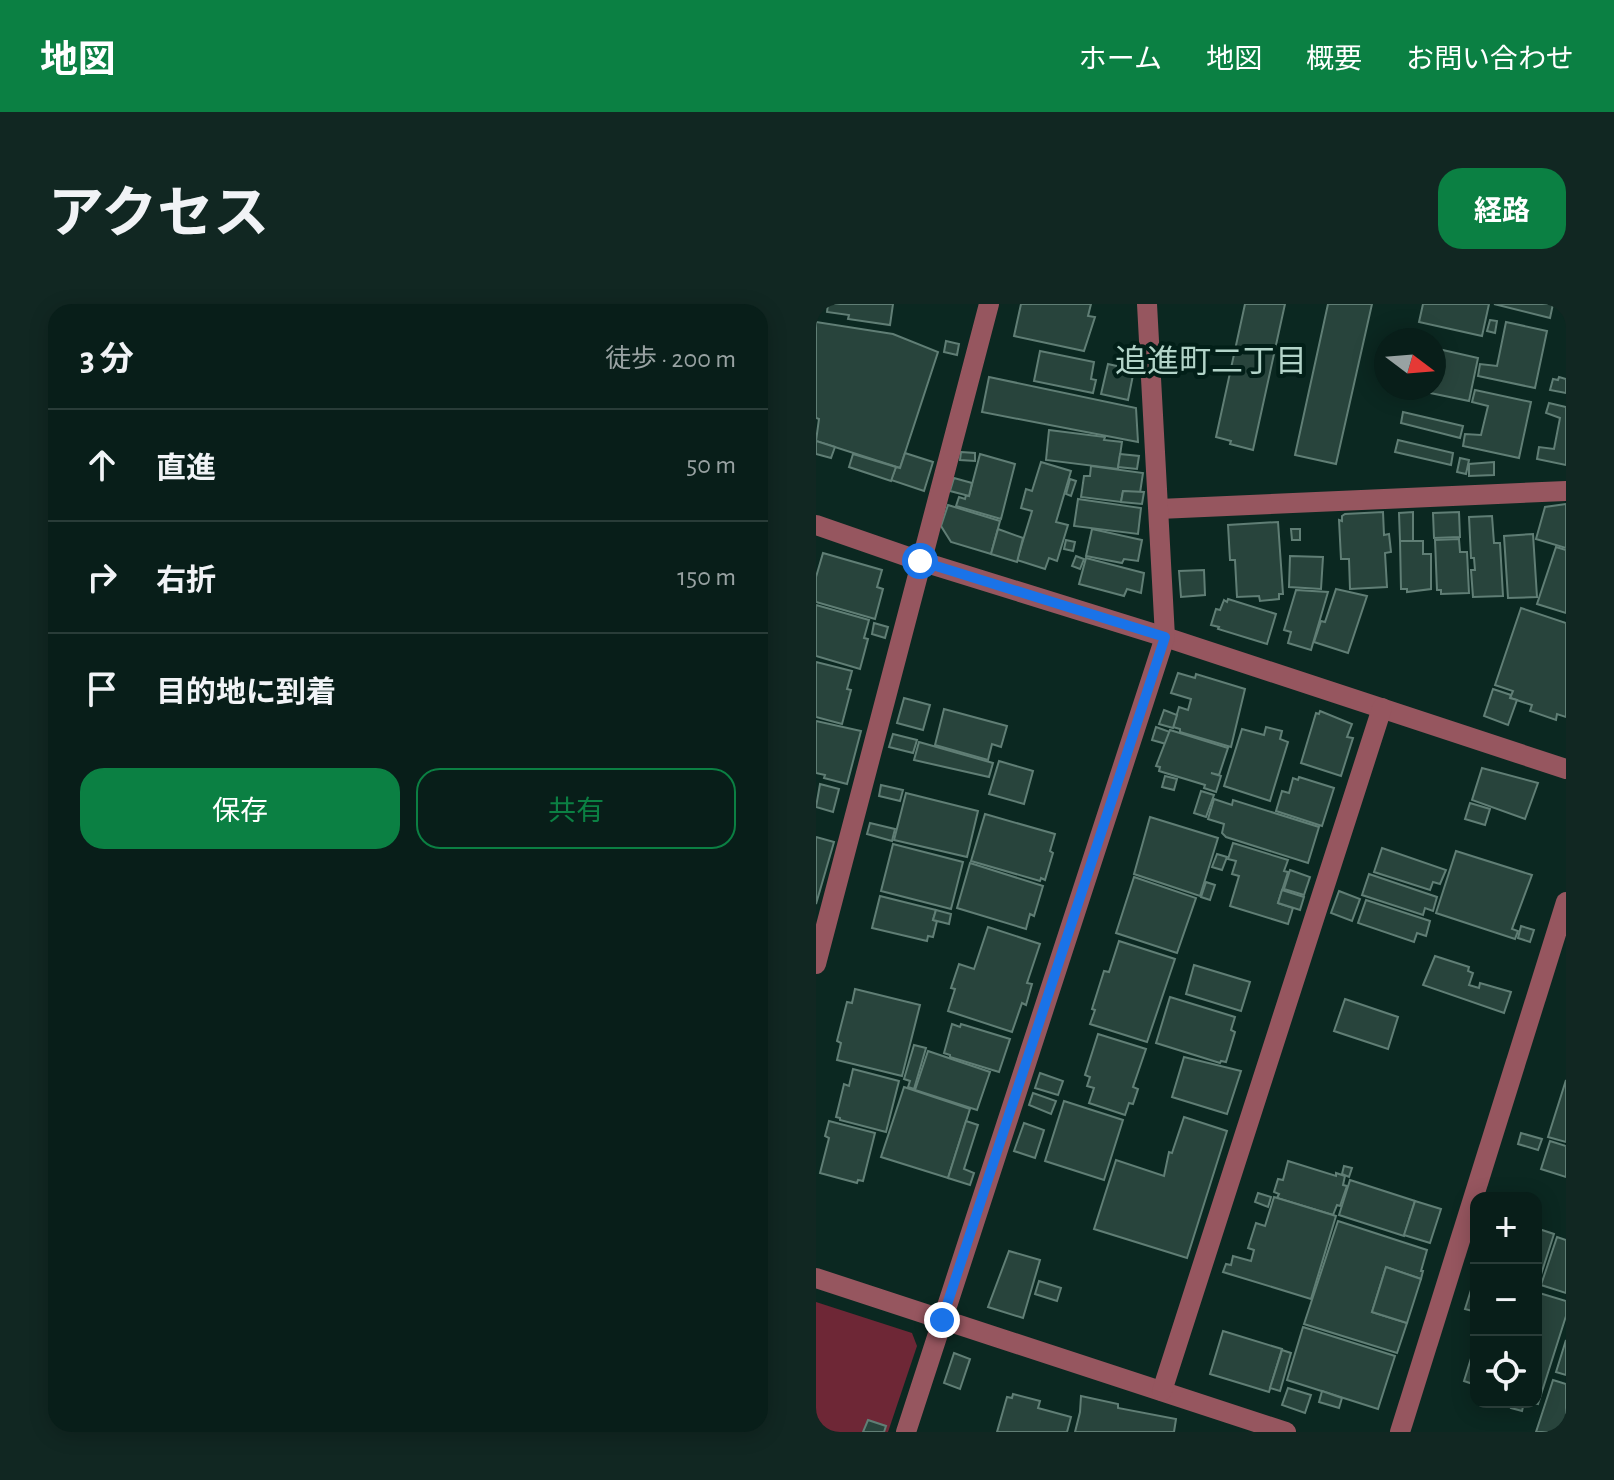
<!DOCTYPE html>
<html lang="ja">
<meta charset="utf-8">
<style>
body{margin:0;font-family:"Alegreya Sans","Noto Sans JP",sans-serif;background:#112722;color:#f1f3f6}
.controls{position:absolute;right:24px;bottom:24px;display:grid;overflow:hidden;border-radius:16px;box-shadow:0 4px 20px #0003}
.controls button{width:72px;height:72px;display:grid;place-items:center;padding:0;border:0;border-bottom:2px solid #293c38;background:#081e19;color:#f1f3f6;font:40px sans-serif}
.compass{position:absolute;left:558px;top:24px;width:72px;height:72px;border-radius:50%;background:#081e19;box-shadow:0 4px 20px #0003;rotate:106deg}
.stop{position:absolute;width:24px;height:24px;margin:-18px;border:6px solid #1a73e8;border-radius:50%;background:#fff}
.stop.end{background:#1a73e8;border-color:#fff;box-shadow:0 2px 8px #0008}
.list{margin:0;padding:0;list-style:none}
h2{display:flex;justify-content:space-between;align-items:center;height:104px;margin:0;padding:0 32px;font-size:34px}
h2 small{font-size:26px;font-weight:400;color:#98a2a2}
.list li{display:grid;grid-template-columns:52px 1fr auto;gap:24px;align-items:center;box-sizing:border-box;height:112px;padding:0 32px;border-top:2px solid #293c38}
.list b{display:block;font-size:30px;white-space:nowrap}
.list em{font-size:26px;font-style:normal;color:#98a2a2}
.actions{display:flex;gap:16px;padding:24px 32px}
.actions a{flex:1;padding:18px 0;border:2px solid #0b8043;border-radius:24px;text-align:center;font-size:28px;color:#0b8043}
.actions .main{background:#0b8043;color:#fff}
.icon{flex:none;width:44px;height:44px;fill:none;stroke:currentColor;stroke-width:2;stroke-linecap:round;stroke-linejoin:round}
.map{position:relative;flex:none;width:750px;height:1128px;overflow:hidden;border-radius:24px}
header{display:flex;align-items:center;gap:48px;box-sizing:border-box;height:112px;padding:0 40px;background:#0b8043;color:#fff}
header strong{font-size:38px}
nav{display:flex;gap:44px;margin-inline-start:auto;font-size:28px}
.intro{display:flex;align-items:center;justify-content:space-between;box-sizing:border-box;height:192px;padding:0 48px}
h1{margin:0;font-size:56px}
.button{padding:20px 36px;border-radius:24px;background:#0b8043;color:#fff;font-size:28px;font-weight:700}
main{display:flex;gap:48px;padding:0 48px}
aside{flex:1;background:#081e19;border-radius:24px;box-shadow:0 4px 20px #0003}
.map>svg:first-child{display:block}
.green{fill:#6e2736}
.building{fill:#28443c;stroke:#607e75;stroke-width:2}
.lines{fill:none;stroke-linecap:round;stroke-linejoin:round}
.minor{stroke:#96565f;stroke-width:20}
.route{stroke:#1a73e8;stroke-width:10}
.labels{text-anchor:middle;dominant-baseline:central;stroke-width:8;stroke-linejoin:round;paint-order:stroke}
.neighbourhood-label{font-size:32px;fill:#b3d4c9;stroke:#021f18}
</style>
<header>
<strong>地図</strong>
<nav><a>ホーム</a><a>地図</a><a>概要</a><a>お問い合わせ</a></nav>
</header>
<div class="intro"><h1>アクセス</h1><a class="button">経路</a></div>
<main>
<aside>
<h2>3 分<small>徒歩 · 200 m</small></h2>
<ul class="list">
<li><svg class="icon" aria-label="ahead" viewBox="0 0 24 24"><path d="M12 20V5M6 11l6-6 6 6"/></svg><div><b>直進</b></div><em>50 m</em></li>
<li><svg class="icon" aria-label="right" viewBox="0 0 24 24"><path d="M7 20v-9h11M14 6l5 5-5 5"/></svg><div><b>右折</b></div><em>150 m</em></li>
<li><svg class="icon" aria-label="arrive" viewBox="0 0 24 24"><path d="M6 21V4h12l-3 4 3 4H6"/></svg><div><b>目的地に到着</b></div></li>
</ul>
<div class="actions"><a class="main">保存</a><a>共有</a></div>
</aside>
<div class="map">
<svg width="750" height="1128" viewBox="0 0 750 1128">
<rect width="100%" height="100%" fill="#0b2821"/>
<!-- green -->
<polygon class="green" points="0,998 96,1029 101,1042 72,1128 0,1128"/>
<!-- building -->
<g class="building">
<polygon points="12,0 77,0 74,21 32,15 33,11 11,8"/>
<polygon points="205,0 275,0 272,12 279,13 268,47 198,32"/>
<polygon points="429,0 469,0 437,146 414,140 415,137 400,133"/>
<polygon points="512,0 556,0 520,160 479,151"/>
<polygon points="607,0 673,0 666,32 603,18"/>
<polygon points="678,0 737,0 734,14"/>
<polygon points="674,16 681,17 679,29 671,27"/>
<polygon points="0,18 77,30 122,48 84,164 0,137 3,115 0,114"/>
<polygon points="690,18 731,27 719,84 662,72 664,60 681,62"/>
<polygon points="130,37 143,40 141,51 128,48"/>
<polygon points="618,44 662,54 653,97 590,84 618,84"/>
<polygon points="224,47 278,58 275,75 280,76 277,89 218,77"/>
<polygon points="292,60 318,66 312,96 285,90"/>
<polygon points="173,73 320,104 322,138 166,108"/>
<polygon points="743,73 750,75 750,89 734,86 737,75 742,76"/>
<polygon points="659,86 715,98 703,154 647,142 649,130 665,131 672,102 656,98"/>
<polygon points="733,99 750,103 750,161 721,155 723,143 738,145 744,114 730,109"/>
<polygon points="587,108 647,122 644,134 585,119"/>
<polygon points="233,126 289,133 288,136 306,138 302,165 230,156"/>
<polygon points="582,136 637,149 635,161 579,148"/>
<polygon points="0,137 19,143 15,154 0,150"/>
<polygon points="145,148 159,149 159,157 144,156"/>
<polygon points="89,149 117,158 108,187 75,176 80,163 84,164"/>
<polygon points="37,150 80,163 75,177 33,163"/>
<polygon points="164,150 199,160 185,215 140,202 143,193 149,195 150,191 153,192"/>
<polygon points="304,150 323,152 321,165 302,163"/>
<polygon points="644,154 653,156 650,170 641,168"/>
<polygon points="225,158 255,167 240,218 252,221 241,257 233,254 229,265 201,256 216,207 205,204 210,185 216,187"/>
<polygon points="678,158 678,171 653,172 653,160"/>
<polygon points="275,162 327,169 324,189 307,187 305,198 265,193 268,172 274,172"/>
<polygon points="138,174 156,179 153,192 134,187"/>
<polygon points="254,175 260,177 255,192 250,190"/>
<polygon points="307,187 328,188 326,200 305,198"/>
<polygon points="262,195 325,204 322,230 258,222"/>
<polygon points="750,200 750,244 720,235 729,203"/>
<polygon points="132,201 184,217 175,250 135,238 125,222"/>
<polygon points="567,208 568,231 573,230 575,248 569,249 571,283 534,285 533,255 525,255 523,216 526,217 526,212 529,210"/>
<polygon points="597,208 597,237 584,237 583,209"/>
<polygon points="643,208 644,233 618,234 617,209"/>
<polygon points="676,212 678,239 684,239 687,292 657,293 655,266 659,266 658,254 655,254 653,213"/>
<polygon points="462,218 467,290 463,290 463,295 444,297 443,292 421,293 419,256 414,256 412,221"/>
<polygon points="182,225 207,234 201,258 175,250"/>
<polygon points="276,225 326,236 322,257 308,255 306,259 270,252"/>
<polygon points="475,225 484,225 484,236 476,236"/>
<polygon points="717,230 721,293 692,294 688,232"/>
<polygon points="643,235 644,248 651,248 653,289 625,290 625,286 621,286 619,236"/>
<polygon points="250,236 259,238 257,247 248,245"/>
<polygon points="584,237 607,237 607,250 615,250 615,285 591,288 591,285 585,285"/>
<polygon points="740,243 750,246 750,309 721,300"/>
<polygon points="7,249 66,266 61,283 67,285 59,315 0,298 0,273"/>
<polygon points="260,252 268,255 264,265 256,262"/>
<polygon points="474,252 507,253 505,285 473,283"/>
<polygon points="270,254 328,269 325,289 311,285 308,292 263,280"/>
<polygon points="388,266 389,291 365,293 363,267"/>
<polygon points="520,285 551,292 532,349 498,338 505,317 509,318"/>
<polygon points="480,286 512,288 495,346 472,339 475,328 468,326"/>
<polygon points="412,295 460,310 451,340 402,325 403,323 395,321 400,305 404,306 408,296 411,298"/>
<polygon points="0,301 53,316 48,334 52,335 44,365 0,352"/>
<polygon points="705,304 750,319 750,413 741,410 740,416 714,407 716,401 694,394 697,387 679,381"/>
<polygon points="58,319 72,323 69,334 56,330"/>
<polygon points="0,358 36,367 31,385 35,386 26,420 0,413"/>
<polygon points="362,369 379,374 380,370 429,385 415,443 364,428 364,425 357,423 363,403 372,406 375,395 355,389"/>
<polygon points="677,385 695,391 694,394 701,396 692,421 668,412"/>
<polygon points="88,394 114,401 107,426 81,419"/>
<polygon points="128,405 191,422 185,443 176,440 172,456 119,441"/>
<polygon points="348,406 361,411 357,424 343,420"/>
<polygon points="504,407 536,420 531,433 537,434 525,472 485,459 500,409 503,410"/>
<polygon points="0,417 45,427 31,480 8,474 9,471 0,469"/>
<polygon points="340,423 354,428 350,440 336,436"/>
<polygon points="450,423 466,427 464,435 472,438 454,497 408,482 426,425 448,431"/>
<polygon points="354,426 412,444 403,471 395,469 405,472 400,488 388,484 389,481 343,467 344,463 340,462"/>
<polygon points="77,430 101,436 97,449 73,443"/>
<polygon points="103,438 177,459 173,473 98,456"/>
<polygon points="183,457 217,467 208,500 173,490"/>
<polygon points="666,464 722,479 709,515 656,496"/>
<polygon points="349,472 361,475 358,486 346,483"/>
<polygon points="483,473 518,484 506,522 460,507 466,487 473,489 477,474 482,476"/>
<polygon points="4,480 23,485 17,508 0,503"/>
<polygon points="65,481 87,486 84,497 63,492"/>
<polygon points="385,487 398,491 390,513 378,509"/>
<polygon points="90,489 162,507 151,553 78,536"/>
<polygon points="398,495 416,501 417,496 503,523 492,559 410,533 406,529 408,520 392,515"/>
<polygon points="654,499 674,505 669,521 649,515"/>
<polygon points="169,510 239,530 234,547 237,549 229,576 225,574 224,577 155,557"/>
<polygon points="334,513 402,534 384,592 318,570"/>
<polygon points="54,519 79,525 76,537 51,530"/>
<polygon points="0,533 18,538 0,600"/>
<polygon points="417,539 472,556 468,567 472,568 462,599 477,604 472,620 414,602 423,572 416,570 420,557 412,555"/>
<polygon points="77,540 147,558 135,605 65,587"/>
<polygon points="566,544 630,566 624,580 617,578 614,586 558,568"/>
<polygon points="640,547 716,571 696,625 702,627 699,635 620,609"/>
<polygon points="401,550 411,553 406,566 396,563"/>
<polygon points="154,559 227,582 218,612 214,610 210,625 141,604"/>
<polygon points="474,566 494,573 488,591 468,585"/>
<polygon points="553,570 621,593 617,607 609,604 607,611 546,591"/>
<polygon points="318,573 380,594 361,649 300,629"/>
<polygon points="390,578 399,581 394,596 385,593"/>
<polygon points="466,586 488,593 484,606 462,599"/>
<polygon points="523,587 544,595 536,617 515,609"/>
<polygon points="64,592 120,606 117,616 121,617 117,633 112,632 111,637 56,624"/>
<polygon points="550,596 614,617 610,632 601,629 598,638 542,619"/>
<polygon points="120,606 135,610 133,620 117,616"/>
<polygon points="705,622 718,626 714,638 702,634"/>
<polygon points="172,623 224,640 211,679 216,680 210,701 206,699 196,728 132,707 139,685 135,684 143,660 158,665"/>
<polygon points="303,637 359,655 331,738 274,720 279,706 276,705 288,667 293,668"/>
<polygon points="619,652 653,663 652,667 657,669 653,681 663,684 664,679 695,688 688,709 607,681"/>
<polygon points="378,661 434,678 425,707 370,690"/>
<polygon points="39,685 104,701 86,772 21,756 25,739 21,737 31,698 36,699"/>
<polygon points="354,693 419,713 415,726 419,728 410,758 405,757 404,759 340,739"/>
<polygon points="529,695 582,713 572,745 518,727"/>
<polygon points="136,720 144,723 145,720 194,735 183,768 134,753 134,751 128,749"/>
<polygon points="282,730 330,745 317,783 322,785 317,800 313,799 309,811 273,799 278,784 271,782 274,773 269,771"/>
<polygon points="98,741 110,744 98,785 92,783 94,777 88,775"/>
<polygon points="112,747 174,768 161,806 99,786"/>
<polygon points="368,753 425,767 411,810 356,793"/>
<polygon points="37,765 83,777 70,828 24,816 24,814 20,813 28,780 33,782"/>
<polygon points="224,769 247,777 242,791 219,784"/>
<polygon points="750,776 750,838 732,833"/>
<polygon points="88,783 154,805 132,874 65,853"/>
<polygon points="217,789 240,797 235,810 213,801"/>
<polygon points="248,797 307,816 288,876 229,857"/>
<polygon points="368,813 411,827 371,954 278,925 300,856 348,872 353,848 356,849"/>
<polygon points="13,817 59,829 47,877 42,876 41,879 4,869 13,834 9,832"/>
<polygon points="150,817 162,821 148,865 158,869 154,881 132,874"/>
<polygon points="208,819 228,826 219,854 198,847"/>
<polygon points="705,829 726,835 722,846 702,840"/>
<polygon points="734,837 750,842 750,873 725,865"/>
<polygon points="472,857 520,872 520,869 529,872 527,881 531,882 524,902 521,901 517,911 461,894 463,890 458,888 462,875 467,876"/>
<polygon points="528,862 536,864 533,873 526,870"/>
<polygon points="534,876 599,897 588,932 523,911"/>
<polygon points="442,889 455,893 452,903 439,898"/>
<polygon points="458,893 520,912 495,995 407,968 410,960 415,961 417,952 435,957 438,946 432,944 440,919 449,922"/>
<polygon points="599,897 625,905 614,939 588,931"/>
<polygon points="522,917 611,946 605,967 607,967 605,975 570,963 556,1008 591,1019 581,1049 488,1020"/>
<polygon points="720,924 738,930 722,980 720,979"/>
<polygon points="741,933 750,936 750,989 725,981"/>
<polygon points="193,947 224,956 207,1014 172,1003"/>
<polygon points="570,963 605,975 591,1019 556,1008"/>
<polygon points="660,970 660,1008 649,1005"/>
<polygon points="223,977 245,984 241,997 219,990"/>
<polygon points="720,988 750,997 750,1012 722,1100 714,1098 720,1098"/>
<polygon points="487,1023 579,1052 562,1105 471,1076"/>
<polygon points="407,1027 466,1045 453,1088 394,1070"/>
<polygon points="750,1036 750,1071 740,1068"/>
<polygon points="660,1038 660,1081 648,1077"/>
<polygon points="466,1046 475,1049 464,1087 454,1084"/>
<polygon points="138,1049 154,1055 144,1085 128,1079"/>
<polygon points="737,1076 750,1080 750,1128 720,1128"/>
<polygon points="472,1084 495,1091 489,1109 466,1101"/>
<polygon points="506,1087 526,1094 523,1104 503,1098"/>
<polygon points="197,1090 224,1097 222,1104 255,1113 251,1128 181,1128 191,1093 196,1094"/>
<polygon points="265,1092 302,1100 302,1104 360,1115 358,1128 259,1128 264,1108"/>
<polygon points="697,1098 708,1099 706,1107 695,1104"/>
<polygon points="52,1116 70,1122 68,1128 47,1128"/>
</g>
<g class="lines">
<!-- minor -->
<g class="minor">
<polyline points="343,205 750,187"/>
<polyline points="0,221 104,257 349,333 750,465"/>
<polyline points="0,660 173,0"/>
<polyline points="0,974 470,1128"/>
<polyline points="346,1087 566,404"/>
<polyline points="90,1128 349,333 331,0"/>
<polyline points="584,1128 750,598"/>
</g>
</g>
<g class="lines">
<!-- route -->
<polyline class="route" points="104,257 349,333 126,1016"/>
</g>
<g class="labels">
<!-- neighbourhood labels -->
<g class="neighbourhood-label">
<text x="395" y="58">追進町二丁目</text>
</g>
</g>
</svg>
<div class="controls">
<button>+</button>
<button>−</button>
<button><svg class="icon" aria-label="locate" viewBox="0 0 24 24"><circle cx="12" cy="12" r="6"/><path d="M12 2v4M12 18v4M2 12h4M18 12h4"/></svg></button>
</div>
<svg class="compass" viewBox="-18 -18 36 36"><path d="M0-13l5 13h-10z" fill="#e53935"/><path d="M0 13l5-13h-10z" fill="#98a2a2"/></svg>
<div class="stop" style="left:104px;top:257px"></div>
<div class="stop end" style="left:126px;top:1016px"></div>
</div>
</main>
